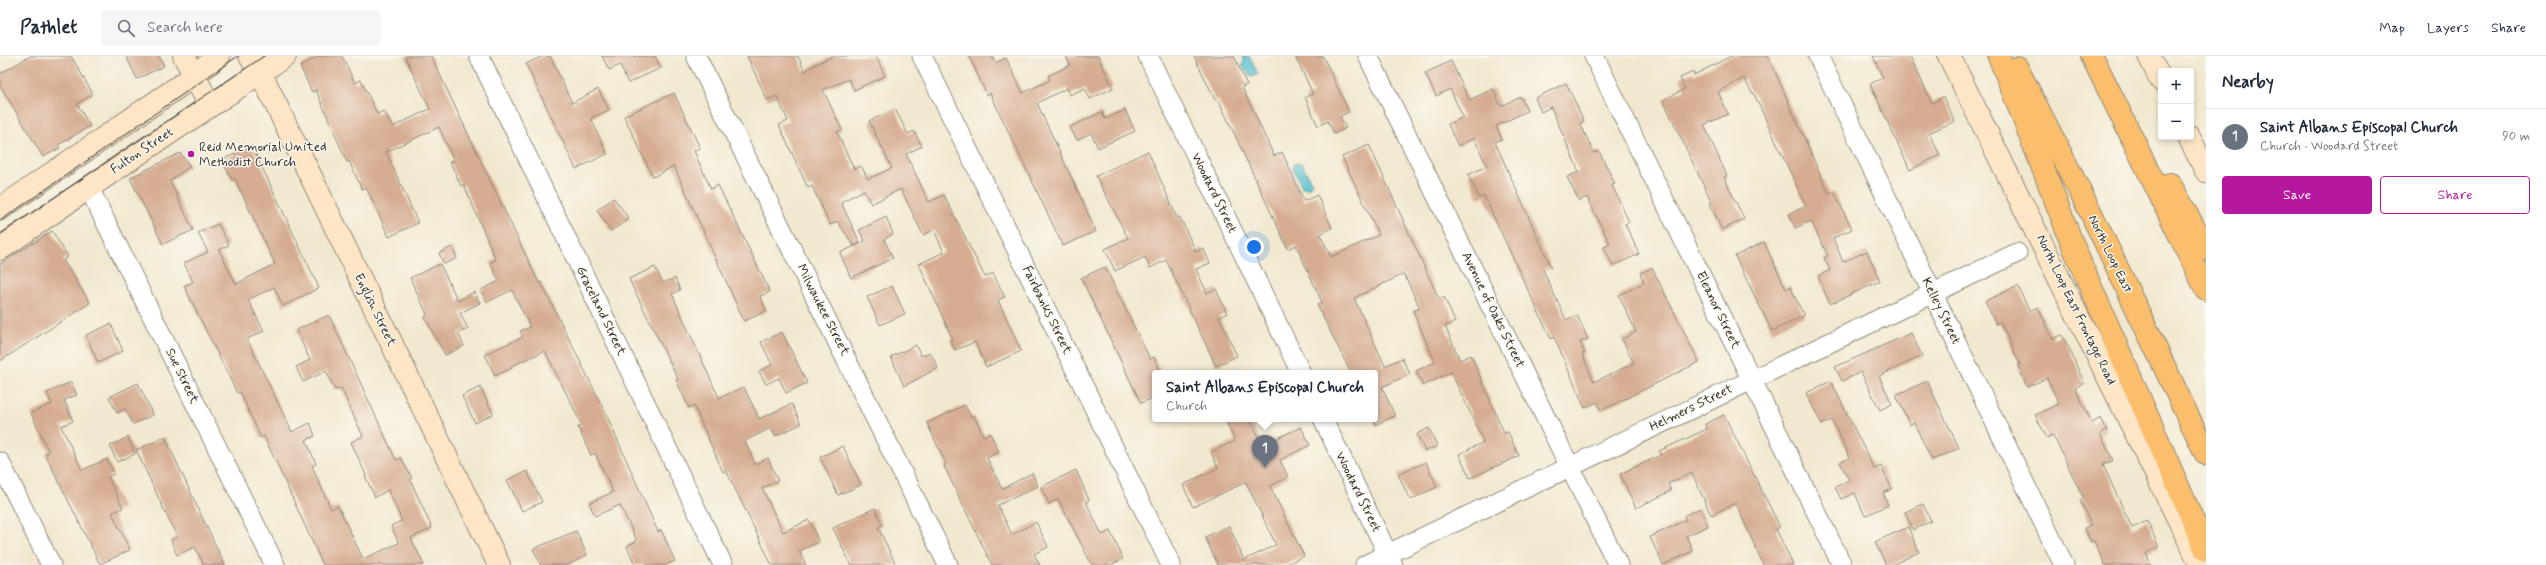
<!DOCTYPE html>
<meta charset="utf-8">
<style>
body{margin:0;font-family:Mynerve,sans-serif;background:#f6f6f7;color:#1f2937}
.controls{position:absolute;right:12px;top:12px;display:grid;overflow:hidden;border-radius:4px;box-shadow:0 2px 6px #0003}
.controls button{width:36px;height:36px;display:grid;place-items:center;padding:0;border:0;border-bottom:1px solid #e0e1e3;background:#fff;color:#1f2937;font:20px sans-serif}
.you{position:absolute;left:1254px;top:191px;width:14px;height:14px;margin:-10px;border:3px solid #fff;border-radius:50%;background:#1a73e8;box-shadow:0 0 0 6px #1a73e833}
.badge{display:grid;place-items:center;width:26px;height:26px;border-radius:50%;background:#b5179e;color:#fff;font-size:13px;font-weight:700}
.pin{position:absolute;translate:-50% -33px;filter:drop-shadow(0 1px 2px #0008)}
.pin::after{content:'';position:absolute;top:21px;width:14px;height:12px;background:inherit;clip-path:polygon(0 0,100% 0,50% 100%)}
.popup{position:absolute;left:1152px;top:314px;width:226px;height:52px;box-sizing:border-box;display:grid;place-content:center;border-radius:4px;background:#fff;filter:drop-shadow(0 1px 3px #0005);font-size:13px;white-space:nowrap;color:#747a83}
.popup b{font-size:15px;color:#1f2937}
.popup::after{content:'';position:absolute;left:50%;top:100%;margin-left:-8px;border:8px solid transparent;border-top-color:#fff}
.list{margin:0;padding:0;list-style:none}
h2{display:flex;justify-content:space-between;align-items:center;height:52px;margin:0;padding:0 16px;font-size:17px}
h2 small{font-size:13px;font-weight:400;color:#747a83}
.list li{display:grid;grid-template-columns:26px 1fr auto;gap:12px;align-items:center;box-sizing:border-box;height:56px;padding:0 16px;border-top:1px solid #e0e1e3}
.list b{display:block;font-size:15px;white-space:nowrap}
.list p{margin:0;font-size:13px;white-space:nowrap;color:#747a83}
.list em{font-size:13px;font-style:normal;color:#747a83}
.actions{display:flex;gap:8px;padding:12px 16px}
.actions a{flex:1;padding:9px 0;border:1px solid #b5179e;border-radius:4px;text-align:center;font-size:14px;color:#b5179e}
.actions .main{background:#b5179e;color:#fff}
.icon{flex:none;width:22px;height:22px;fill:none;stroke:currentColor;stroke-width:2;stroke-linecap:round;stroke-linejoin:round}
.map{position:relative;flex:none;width:2206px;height:509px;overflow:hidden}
header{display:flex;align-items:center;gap:24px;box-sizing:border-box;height:56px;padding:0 20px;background:#fff;border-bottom:1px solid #e0e1e3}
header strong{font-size:19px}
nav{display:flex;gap:22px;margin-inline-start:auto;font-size:14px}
.search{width:280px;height:36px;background:#f6f6f7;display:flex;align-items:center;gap:10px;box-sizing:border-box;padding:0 14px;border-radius:4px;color:#747a83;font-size:15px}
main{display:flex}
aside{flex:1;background:#fff}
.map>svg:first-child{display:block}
.water{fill:#56c2d1;stroke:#40767e}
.building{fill:#d6ac92}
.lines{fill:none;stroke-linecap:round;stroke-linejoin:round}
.street-casing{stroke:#8e8a7d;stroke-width:21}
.secondary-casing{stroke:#8e8a7d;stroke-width:24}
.highway-casing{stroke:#8e8a7d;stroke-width:24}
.street{stroke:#fff;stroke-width:19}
.secondary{stroke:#fde5c5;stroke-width:22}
.highway{stroke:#fabe6d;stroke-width:22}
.tram{stroke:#2b2b2b;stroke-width:1}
.poi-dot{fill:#b5179e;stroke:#fbf7ec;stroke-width:1.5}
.labels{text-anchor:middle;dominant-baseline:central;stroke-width:3;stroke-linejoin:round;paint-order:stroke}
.poi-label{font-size:13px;fill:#2b2b2b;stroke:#fbf7ec;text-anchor:start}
.street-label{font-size:13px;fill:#2b2b2b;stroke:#fbf7ec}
</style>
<header>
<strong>Pathlet</strong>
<div class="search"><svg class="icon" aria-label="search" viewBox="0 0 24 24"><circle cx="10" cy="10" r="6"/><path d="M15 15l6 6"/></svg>Search here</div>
<nav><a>Map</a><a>Layers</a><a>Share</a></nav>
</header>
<main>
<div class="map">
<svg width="2206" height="509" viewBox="0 0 2206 509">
<rect width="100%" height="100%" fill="#fbf7ec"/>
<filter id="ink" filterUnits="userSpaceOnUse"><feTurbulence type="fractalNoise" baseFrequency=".025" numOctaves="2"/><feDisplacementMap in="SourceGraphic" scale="8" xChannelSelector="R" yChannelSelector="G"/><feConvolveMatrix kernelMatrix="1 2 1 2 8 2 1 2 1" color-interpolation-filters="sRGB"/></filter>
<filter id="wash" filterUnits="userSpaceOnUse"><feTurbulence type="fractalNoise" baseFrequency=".012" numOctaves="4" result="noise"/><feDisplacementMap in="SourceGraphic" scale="16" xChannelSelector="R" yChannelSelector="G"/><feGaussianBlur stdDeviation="0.9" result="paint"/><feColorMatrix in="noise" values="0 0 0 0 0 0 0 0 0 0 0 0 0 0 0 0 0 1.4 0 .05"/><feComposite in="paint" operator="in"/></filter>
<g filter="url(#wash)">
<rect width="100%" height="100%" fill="#f1e8cf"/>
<!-- water -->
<g class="water">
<polygon points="1242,0 1249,0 1258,18 1252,21 1242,11 1244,5"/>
<polygon points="1295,107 1302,108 1312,127 1308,132 1302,131 1293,112"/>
</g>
<g id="blocks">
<!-- building -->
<g class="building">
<polygon points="30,0 71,0 93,38 77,48 90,70 58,89 60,92 43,101 0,29 0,18"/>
<polygon points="126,0 159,0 164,10 137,23"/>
<polygon points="320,0 342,0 355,27 361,24 377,58 384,55 392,71 430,53 405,0 431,0 539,227 541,226 606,358 658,476 661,474 675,505 666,509 635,509 627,490 637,485 620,449 595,460 589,447 613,436 595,397 591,399 578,371 582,369 545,295 511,310 512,312 495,320 485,298 523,281 520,275 530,271 512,234 487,246 481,234 499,225 490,206 496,204 464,129 461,130 450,106 454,105 439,71 386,96 418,167 389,181 366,131 362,133 349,105 347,106 316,34 312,36 300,10"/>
<polygon points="543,0 550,0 572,47 598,33 609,54 591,62 607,98 576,113 526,8"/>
<polygon points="602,0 655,0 661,12 628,27 620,9 609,14"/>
<polygon points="747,0 798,0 805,16 810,11 833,0 876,0 885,20 854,34 849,23 823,34 842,74 837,76 854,113 861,110 868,123 892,112 869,65 895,53 908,78 914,75 922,90 906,98 929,146 944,139 985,221 993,217 1005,241 998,244 1021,295 986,311 975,286 955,294 950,284 952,282 919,208 944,196 934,174 923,179 901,133 871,148 864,134 841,146 860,187 854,190 837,165 830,169 812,130 808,132 779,69 788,65 777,40 767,44"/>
<polygon points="969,0 992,0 995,7 1006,2 1023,37 1050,24 1048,20 1070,9 1066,0 1098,0 1113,32 1090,43 1085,32 1070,39 1067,32 1037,47 1096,175 1063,190 990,37 987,39"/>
<polygon points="1194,0 1234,0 1247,29 1242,31 1274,100 1282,96 1304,145 1317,139 1332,172 1320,178 1331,201 1379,179 1342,101 1369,89 1439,243 1444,241 1455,266 1445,270 1460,304 1471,299 1504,377 1508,376 1519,400 1470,422 1459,398 1484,386 1451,316 1423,330 1416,315 1435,306 1413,255 1420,252 1404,218 1354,242 1385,310 1402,302 1410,318 1382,331 1395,360 1375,369 1375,317 1351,317 1317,249 1322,246 1296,189 1288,193 1218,43 1215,44"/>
<polygon points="1295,0 1323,0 1349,56 1340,60 1346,72 1334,78 1328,65 1318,70 1305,41 1313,38"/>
<polygon points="1731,0 1768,0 1829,138 1834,136 1852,173 1833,182 1843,206 1867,195 1880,225 1830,248 1818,220 1830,214 1824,202 1828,200 1811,165 1795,172 1789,158 1806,150 1753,36 1752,37 1744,22 1718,36 1728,58 1704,69 1727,120 1724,121 1744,163 1722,174 1710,148 1712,147 1663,44 1685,33 1680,22 1693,16 1694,19"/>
<polygon points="1873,0 1910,0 1932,47 1943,41 1955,65 1929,77 1940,99 1910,114 1870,28 1883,22"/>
<polygon points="1451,5 1469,44 1493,33 1501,50 1521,41 1527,55 1496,70 1502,83 1495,86 1551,211 1543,214 1566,264 1577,259 1588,283 1580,286 1585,297 1582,298 1594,326 1634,307 1622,283 1636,276 1619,239 1644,227 1640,217 1652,212 1699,306 1601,355 1597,346 1585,352 1554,281 1551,283 1484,140 1479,142 1468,119 1487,110 1474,82 1458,90 1448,68 1463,61 1450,33 1436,40 1425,17"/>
<polygon points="1566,27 1584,65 1580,67 1594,97 1599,95 1615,128 1612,129 1629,166 1625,168 1639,198 1613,210 1604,191 1610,188 1587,141 1579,145 1567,121 1579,116 1551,51 1541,56 1535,42"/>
<polygon points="674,37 700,92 694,95 711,133 718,129 770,236 760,240 767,255 744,265 674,110 653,121 624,60"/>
<polygon points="1125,54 1135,75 1098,92 1091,77 1077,84 1070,71 1102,56 1105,63"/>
<polygon points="252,90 319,232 283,250 274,231 248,244 264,275 247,283 292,376 310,367 315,380 306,384 316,408 312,410 331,453 338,450 363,503 399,487 391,470 402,465 388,434 375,441 365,420 366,419 351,386 363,380 341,332 335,334 326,315 303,326 296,311 310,304 296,274 329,259 396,404 401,402 412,422 410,423 432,472 411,482 424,509 323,509 264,380 261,382 240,336 237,337 184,230 193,226 184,207 208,196 198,177 218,168 229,189 219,194 236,228 275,208 235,123 232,124 222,104"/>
<polygon points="1148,95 1177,162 1180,161 1196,196 1203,192 1210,207 1196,213 1207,237 1216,233 1227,257 1219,261 1237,300 1216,310 1166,204 1150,212 1145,201 1115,215 1105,193 1128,182 1096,120"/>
<polygon points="180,97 190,110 170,125 193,174 163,188 130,122"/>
<polygon points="614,142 629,163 611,175 597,154"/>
<polygon points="886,161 893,178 884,183 893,202 851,222 840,197 865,185 859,174"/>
<polygon points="52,175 68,201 63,204 90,247 0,305 0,208"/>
<polygon points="1764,186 1786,233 1790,230 1804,260 1772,275 1735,200"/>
<polygon points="452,191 457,202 444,208 439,197"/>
<polygon points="440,208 458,245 474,236 480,247 460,257 468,273 458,277 464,290 445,299 425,262 427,258 410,222"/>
<polygon points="655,211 663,227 675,222 680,234 672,238 719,342 744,331 759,363 792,348 801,368 775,380 771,372 745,385 755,408 768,402 778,425 762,432 783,476 809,464 819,486 799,495 806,509 772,509 726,414 723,416 694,350 689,352 676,324 678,323 629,223"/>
<polygon points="1105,211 1150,303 1154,301 1161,317 1155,317 1155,341 1141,347 1081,222"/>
<polygon points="892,230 905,258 880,269 867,241"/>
<polygon points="2018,230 2029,255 2038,251 2053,283 2062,279 2069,292 2084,327 2075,332 2092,367 2101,362 2107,374 2100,378 2113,404 2103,409 2132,472 2147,465 2159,491 2146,497 2151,509 2105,509 2094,485 2091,486 2084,472 2091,469 2080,444 2084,443 2053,379 2047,382 2035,359 2059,348 2047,322 2027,331 2018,310 2020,308 2000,266 1996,268 1985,245"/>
<polygon points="111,268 123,295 98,307 86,279"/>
<polygon points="782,276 807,327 786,337 779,322 766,328 759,315 772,309 761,286"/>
<polygon points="1911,277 1922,300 1879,320 1892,348 1880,354 1861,316 1842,325 1835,311"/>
<polygon points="916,289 921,300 930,296 938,312 904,330 891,301"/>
<polygon points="1831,325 1874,413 1881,410 1892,433 1883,437 1888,449 1865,460 1855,437 1841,443 1835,431 1849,424 1840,406 1850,402 1832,364 1822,369 1806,337"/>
<polygon points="1927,325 1959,392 1932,404 1914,367 1910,369 1896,339"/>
<polygon points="71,326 77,339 64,344 73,365 61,370 82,414 107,403 114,418 108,421 123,452 112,457 130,494 100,508 45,398 49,396 31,357 52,348 47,337"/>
<polygon points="138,327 153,359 133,368 125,353 117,357 109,341"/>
<polygon points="480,331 493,358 475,367 462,340"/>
<polygon points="965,349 971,361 974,360 984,380 990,377 999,396 987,402 1002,433 1032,417 1038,430 998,449 1012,479 1036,466 1048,491 1034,498 1040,509 992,509 944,410 946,408 927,367"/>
<polygon points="1724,359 1780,471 1776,473 1793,509 1763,509 1736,447 1711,459 1692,417 1668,428 1671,435 1636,452 1620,418 1661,399 1659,395 1707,373 1705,368"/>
<polygon points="1225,363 1250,363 1263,389 1301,371 1310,389 1280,404 1288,421 1270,430 1304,500 1285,509 1218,509 1205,481 1229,470 1244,504 1276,489 1246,426 1193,451 1183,429 1218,412 1211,396 1235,385"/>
<polygon points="1429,372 1437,390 1425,395 1417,378"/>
<polygon points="128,381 135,398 117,406 110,390"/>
<polygon points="165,381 201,459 225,509 204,509 195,491 177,499 171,484 177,481 136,394"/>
<polygon points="843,390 861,429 838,439 820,401"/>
<polygon points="1426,406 1437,431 1410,444 1398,418"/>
<polygon points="1076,414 1089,444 1086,446 1102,479 1110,475 1123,503 1111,509 1092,509 1058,443 1049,448 1041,431"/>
<polygon points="527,415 542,446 522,455 507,424"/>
<polygon points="1923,448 1931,465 1913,474 1905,456"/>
<polygon points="875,452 882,469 878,471 896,509 851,509 833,472"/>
<polygon points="1700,452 1708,470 1686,480 1693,495 1663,509 1650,481 1686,464 1684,460"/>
<polygon points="1908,471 1919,496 1892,509 1886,509 1875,486"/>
<polygon points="576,475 587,499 568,509 541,509 533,493"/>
</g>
</g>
</g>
<g filter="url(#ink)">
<use href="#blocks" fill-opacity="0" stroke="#8e8a7d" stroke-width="1"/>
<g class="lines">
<!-- street casing -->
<g class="street-casing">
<g id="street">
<polyline points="479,0 723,509"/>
<path d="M 696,0 C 779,170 865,339 948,509"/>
<polyline points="922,0 1171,509"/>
<polyline points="1148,0 1301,317"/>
<polyline points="1368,0 1618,509"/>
<polyline points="1594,0 1842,509"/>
<polyline points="1818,0 2064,509"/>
<polyline points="89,132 275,509"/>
<polyline points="1323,363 1393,509"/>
<polyline points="0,406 51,509"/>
<polyline points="1365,509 2017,197"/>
</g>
</g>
<!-- secondary casing -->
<g class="secondary-casing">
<g id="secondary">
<polyline points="184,0 210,50"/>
<polyline points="250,0 266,28 499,509"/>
<polyline points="1949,0 2201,509"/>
<polyline points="2149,0 2161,24"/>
<polyline points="2189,81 2206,115"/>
<polyline points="0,153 194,20 219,0"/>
<polyline points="0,193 129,104 285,0"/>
</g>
</g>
<!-- highway casing -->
<g class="highway-casing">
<g id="highway">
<polyline points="1999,0 2076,197 2206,494"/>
<polyline points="2092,0 2206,233"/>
<polyline points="2017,12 2093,161 2206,398"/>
<polyline points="2170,128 2206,193"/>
</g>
</g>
<!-- street -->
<use href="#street" class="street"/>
<!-- secondary -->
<use href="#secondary" class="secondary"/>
<!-- highway -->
<use href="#highway" class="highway"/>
<!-- tram -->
<g class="tram">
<polyline points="0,165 238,0"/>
<polyline points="0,178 264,0"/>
</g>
</g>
</g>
<!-- markers -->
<circle class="poi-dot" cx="191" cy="98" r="4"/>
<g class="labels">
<!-- poi labels -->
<g class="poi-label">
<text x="199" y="91">Reid Memorial United<tspan x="199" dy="15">Methodist Church</tspan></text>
</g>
<!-- street labels -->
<g class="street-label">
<text transform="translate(142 95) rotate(-34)">Fulton Street</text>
<text transform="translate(1214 137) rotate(64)">Woodard Street</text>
<text transform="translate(2110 198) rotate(64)">North Loop East</text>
<text transform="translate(375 254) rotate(64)">English Street</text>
<text transform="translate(823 254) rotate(63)">Milwaukee Street</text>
<text transform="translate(1047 254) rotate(64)">Fairbanks Street</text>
<text transform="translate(1493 254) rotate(64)">Avenue of Oaks Street</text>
<text transform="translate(1718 254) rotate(64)">Eleanor Street</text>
<text transform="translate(2076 254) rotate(64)">North Loop East Frontage Road</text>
<text transform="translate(601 255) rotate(64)">Graceland Street</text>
<text transform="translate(1941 255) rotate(64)">Kelley Street</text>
<text transform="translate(182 320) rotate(64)">Sue Street</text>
<text transform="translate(1691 352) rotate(-26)">Helmers Street</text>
<text transform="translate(1358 436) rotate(64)">Woodard Street</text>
</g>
</g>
</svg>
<div class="controls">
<button>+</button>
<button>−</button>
</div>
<div class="you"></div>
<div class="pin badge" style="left:1265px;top:412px;background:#6b7280">1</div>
<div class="popup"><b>Saint Albans Episcopal Church</b>Church</div>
</div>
<aside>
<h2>Nearby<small></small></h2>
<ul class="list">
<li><span class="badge" style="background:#6b7280">1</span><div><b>Saint Albans Episcopal Church</b><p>Church · Woodard Street</p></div><em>90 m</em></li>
</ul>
<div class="actions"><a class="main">Save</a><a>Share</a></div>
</aside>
</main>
